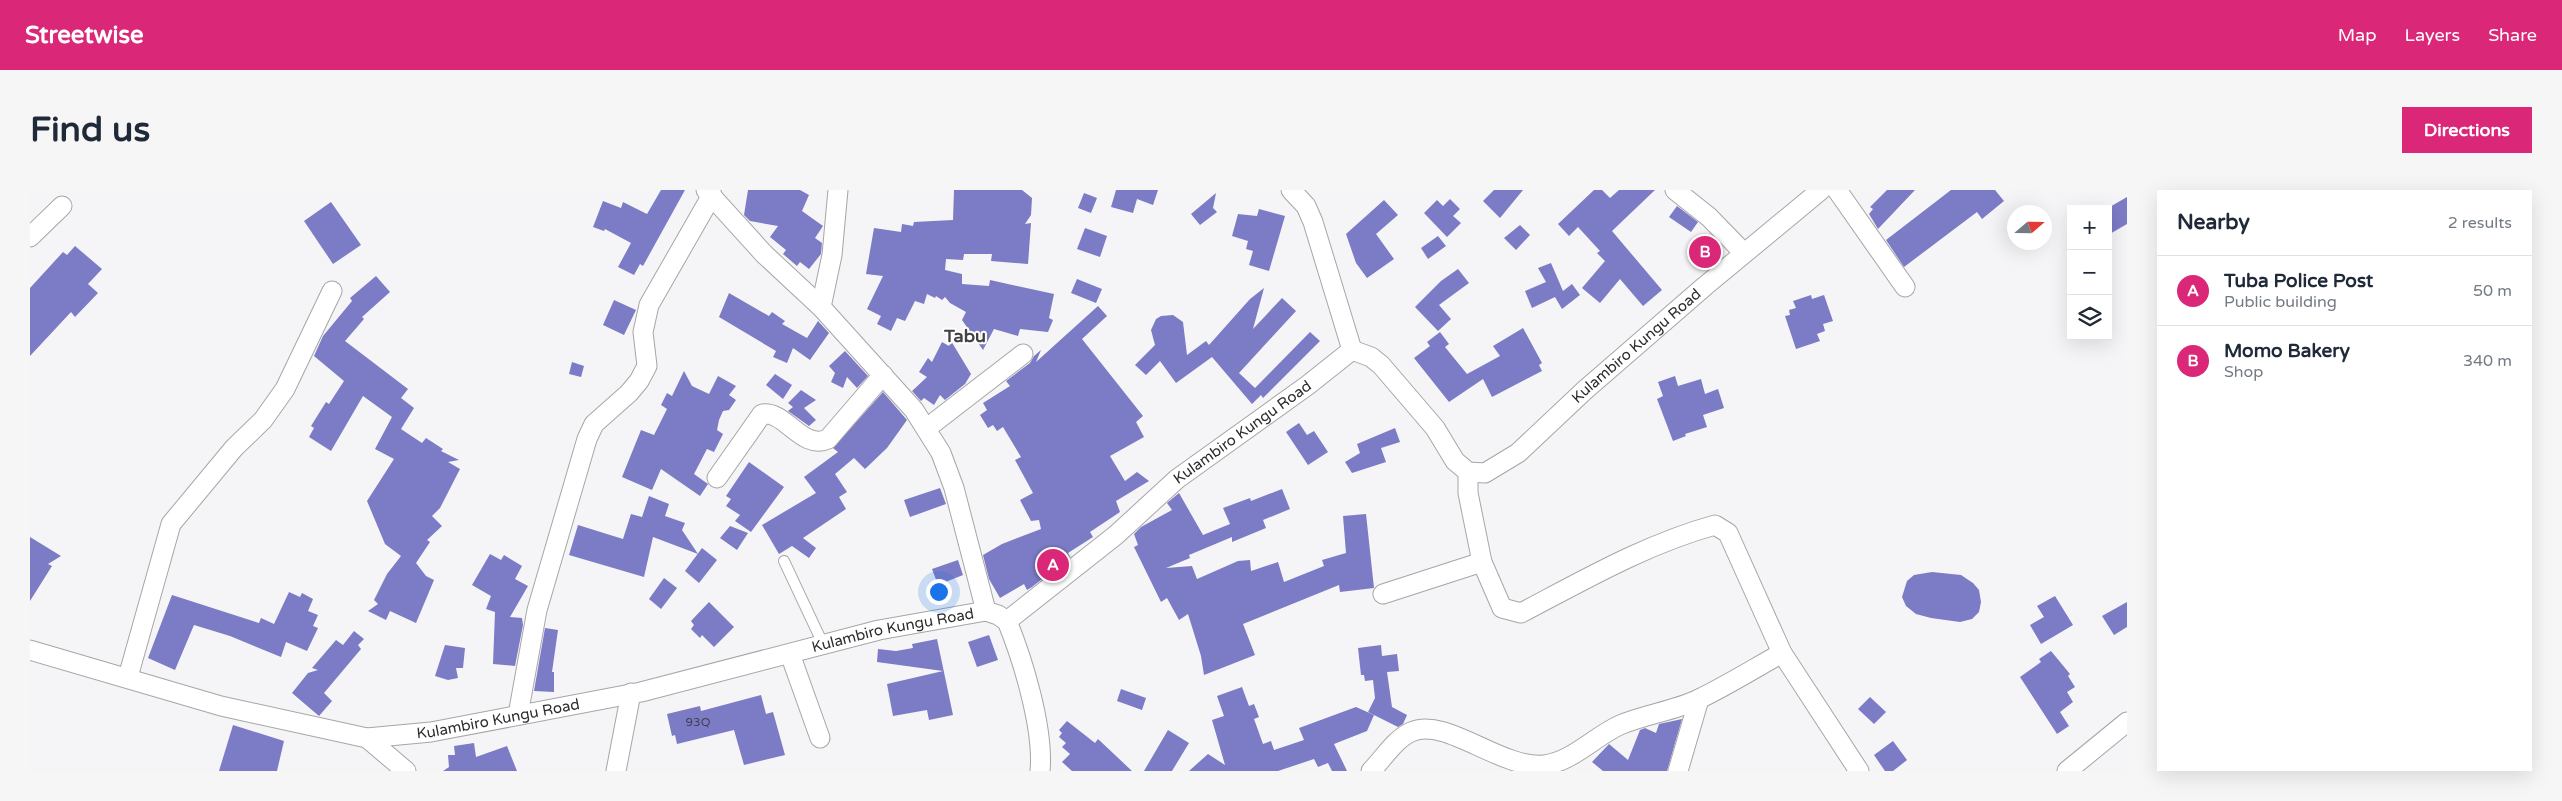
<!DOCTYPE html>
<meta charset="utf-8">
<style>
body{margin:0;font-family:"Varela Round",sans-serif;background:#f6f6f7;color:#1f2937}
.controls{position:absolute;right:15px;top:15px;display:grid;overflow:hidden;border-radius:0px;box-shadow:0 5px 20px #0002}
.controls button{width:45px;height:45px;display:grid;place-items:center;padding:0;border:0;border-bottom:1px solid #e0e1e3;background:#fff;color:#1f2937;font:25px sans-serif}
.compass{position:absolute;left:1977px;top:15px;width:45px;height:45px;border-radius:50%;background:#fff;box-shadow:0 5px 20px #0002;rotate:70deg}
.you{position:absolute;left:908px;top:401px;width:18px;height:18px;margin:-12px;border:4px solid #fff;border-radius:50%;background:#1a73e8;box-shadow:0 0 0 8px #1a73e833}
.badge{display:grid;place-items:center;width:32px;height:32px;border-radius:50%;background:#db2777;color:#fff;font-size:16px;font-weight:700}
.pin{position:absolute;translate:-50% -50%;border:2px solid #fff;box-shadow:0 1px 5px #0006}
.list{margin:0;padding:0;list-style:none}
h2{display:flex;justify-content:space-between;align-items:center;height:65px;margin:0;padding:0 20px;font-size:21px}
h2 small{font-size:16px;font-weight:400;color:#747a83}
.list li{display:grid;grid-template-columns:32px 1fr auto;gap:15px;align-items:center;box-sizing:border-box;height:70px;padding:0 20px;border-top:1px solid #e0e1e3}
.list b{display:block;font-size:19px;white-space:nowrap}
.list p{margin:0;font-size:16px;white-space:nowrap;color:#747a83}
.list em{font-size:16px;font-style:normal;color:#747a83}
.icon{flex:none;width:28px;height:28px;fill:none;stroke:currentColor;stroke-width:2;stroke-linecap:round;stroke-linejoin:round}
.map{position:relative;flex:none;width:2097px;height:581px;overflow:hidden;border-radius:0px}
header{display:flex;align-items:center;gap:30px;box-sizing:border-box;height:70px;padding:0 25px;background:#db2777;color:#fff}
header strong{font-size:24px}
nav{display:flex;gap:28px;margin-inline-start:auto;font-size:18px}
.intro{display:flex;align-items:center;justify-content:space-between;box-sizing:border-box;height:120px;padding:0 30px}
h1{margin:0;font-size:35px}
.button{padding:12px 22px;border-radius:0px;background:#db2777;color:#fff;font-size:18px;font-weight:700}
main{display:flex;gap:30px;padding:0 30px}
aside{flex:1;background:#fff;border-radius:0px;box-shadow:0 5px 20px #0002}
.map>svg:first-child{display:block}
.building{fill:#7c7bc5}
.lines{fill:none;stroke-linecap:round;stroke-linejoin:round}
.lane-casing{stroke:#a6a6a8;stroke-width:12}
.street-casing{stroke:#a6a6a8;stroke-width:21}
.lane{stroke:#fff;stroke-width:10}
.street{stroke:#fff;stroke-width:19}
.labels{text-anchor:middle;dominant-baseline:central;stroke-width:4;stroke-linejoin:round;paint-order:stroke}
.number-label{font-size:12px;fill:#404053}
.street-label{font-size:15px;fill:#2c2c2d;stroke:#fff}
.quarter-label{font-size:18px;font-weight:bold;fill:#414142;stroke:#fff}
</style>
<header>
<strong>Streetwise</strong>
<nav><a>Map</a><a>Layers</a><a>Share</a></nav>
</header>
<div class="intro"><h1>Find us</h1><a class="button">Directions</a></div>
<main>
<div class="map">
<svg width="2097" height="581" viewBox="0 0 2097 581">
<rect width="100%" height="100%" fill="#f5f5f7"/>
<!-- building -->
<g class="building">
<polygon points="631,0 655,0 613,76 610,74 604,85 588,77 601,53 575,39 574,41 563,37 573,11 591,18 593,12 617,24"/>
<polygon points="718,0 770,0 779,5 772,21 793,36 785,48 792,53 791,64 779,79 770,72 767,76 753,64 756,60 740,47 748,36 720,31 714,25"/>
<polygon points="924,0 992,0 1002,8 1001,25 995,34 1001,33 998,74 961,71 962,64 934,64 933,70 916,69 915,80 932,84 932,94 959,96 960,90 1024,104 1019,128 1023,130 1018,142 990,139 988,146 964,139 953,160 932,130 936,122 920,113 915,107 912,110 906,106 905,108 897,104 894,114 885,111 875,131 867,128 861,141 847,134 851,126 837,119 853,86 836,84 844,38 871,42 872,34 883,36 884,32 923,30"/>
<polygon points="1086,0 1128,0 1123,15 1107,9 1103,23 1081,17"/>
<polygon points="1464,0 1493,0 1470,28 1453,11"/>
<polygon points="1564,0 1572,0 1580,8 1589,0 1625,0 1582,41 1632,100 1613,116 1590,89 1570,113 1552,98 1575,71 1567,63 1570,61 1548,37 1539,46 1528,34"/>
<polygon points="1857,0 1885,0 1848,39 1839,24 1843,19 1840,17"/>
<polygon points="1921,0 1965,0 1974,11 1952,29 1947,22 1874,77 1856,50"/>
<polygon points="1054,3 1067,8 1061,23 1048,18"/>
<polygon points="1186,3 1183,18 1187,22 1170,35 1161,24"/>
<polygon points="2097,7 2097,34 2078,45 2078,18"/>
<polygon points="1420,9 1430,19 1423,26 1431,33 1417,47 1394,23 1407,10 1413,16"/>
<polygon points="1354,10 1368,25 1346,44 1364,69 1337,88 1326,73 1316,44"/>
<polygon points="301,12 331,55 303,74 274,31"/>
<polygon points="1647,16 1668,32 1661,42 1639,27"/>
<polygon points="1229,19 1255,26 1239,81 1219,75 1223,61 1216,59 1218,51 1202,46 1208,24 1227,26"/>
<polygon points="1490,35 1500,45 1486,60 1474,48"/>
<polygon points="1055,38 1077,46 1070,67 1047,59"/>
<polygon points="1408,46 1416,56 1398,69 1391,58"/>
<polygon points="45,56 72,79 58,94 68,103 45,127 41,122 0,166 0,98 33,62 37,65"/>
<polygon points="1521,73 1533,101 1542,94 1550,105 1532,119 1525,107 1502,118 1495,101 1516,92 1508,78"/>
<polygon points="1428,79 1439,93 1409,115 1421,129 1408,141 1385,117 1411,91"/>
<polygon points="346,86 360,102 332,127 334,129 315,151 378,199 371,208 384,218 371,239 392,253 396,248 413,259 411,261 429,270 418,272 430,279 410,318 402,326 412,336 397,350 400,352 386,373 396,386 404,390 386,433 360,421 356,430 338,421 348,414 344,410 357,384 371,366 355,354 337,311 364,269 345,259 362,227 333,206 301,261 279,247 284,238 281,236 296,212 299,214 314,191 284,166 293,146 322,111 320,108"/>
<polygon points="1047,89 1072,99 1066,113 1041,103"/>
<polygon points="1234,98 1223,139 1252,108 1266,121 1209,183 1225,198 1280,142 1290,151 1233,208 1231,205 1222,214 1182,167 1146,193 1130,171 1116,185 1105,175 1125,155 1121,140 1126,129 1131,126 1143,125 1153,132 1157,165 1176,151 1179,155 1220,109"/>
<polygon points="699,103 739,126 742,122 755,131 752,134 777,148 788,131 799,143 780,170 763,158 757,173 743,167 746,161 689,127"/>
<polygon points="1781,105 1782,109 1794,105 1803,131 1793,134 1795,141 1787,144 1790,151 1766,159 1755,126 1760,125 1759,120 1766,118 1763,111"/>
<polygon points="584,110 606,120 594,145 573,135"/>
<polygon points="1068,116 1077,126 1052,149 1113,226 1106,232 1114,247 1080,266 1095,291 1107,282 1119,291 1086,311 1090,322 1060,342 1063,347 1038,363 1040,367 1002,397 997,400 994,394 970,408 959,389 953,365 972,354 1011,339 1009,330 1001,331 990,310 1003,303 985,270 991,267 973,237 967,241 963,235 958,238 950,225 957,220 953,213 980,196 976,191 1000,173 1004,166 1011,160 1006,172"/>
<polygon points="1493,138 1512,173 1509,175 1512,181 1462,207 1453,189 1419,212 1384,168 1400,156 1397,152 1410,142 1419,154 1415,157 1437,184 1470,166 1463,156"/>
<polygon points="921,151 941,184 935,194 915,210 910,205 904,215 894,208 891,211 882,201 897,187 889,182 898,168 902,172 912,152 919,156"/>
<polygon points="815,161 838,186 827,198 817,187 813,198 801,192 805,183 799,176"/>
<polygon points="542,172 554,176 551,187 539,184"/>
<polygon points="654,181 662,196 679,204 688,186 706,196 699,205 706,210 699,220 693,221 689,230 687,240 693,244 684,262 677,259 664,284 678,294 670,306 631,279 622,300 592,287 611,240 624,245 637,219 631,215 637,203 642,206"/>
<polygon points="745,184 762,195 753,209 736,195"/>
<polygon points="1645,186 1648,196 1671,189 1675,204 1688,199 1694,218 1673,225 1677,237 1655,244 1656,246 1643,251 1627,209 1633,206 1628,192"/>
<polygon points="771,200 786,210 774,218 786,230 779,236 758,221 763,217 758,213"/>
<polygon points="853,202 877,230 857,258 835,279 824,268 805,284 817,302 809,307 816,319 773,348 786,358 779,368 762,356 749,364 732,335 786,303 774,287 808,262 803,258"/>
<polygon points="1269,233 1277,245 1284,241 1298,262 1278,275 1256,242"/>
<polygon points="1365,238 1370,252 1351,258 1356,272 1322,283 1315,272 1330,263 1327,254"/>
<polygon points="719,272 754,297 721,342 705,331 710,325 696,316 701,309 696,306"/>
<polygon points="910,298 916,314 880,327 874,310"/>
<polygon points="1252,299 1260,319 1233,330 1236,338 1202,352 1202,347 1159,365 1160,368 1136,378 1162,376 1167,389 1208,371 1220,370 1221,381 1248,372 1254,392 1294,376 1292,370 1316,363 1313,326 1336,324 1344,398 1310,402 1309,395 1213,434 1225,465 1174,485 1171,466 1158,424 1149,430 1137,408 1131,412 1104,357 1108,355 1104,344 1111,337 1142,320 1137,313 1149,303 1173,345 1200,334 1193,318 1220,308 1221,311"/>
<polygon points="619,306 639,314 635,326 655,333 652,340 668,364 623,347 614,387 539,365 548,335 593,349 601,324 612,327"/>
<polygon points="700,336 718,343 707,360 690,348"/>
<polygon points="0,347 31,366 18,374 22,376 0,411"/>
<polygon points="672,358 687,370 669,393 655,381"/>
<polygon points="460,364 471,370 474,365 492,376 485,389 498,396 480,427 492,428 493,435 485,476 463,474 465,422 456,419 461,406 442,395"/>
<polygon points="928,370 933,385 908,395 902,379"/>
<polygon points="1902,382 1931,385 1943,393 1949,400 1951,412 1949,422 1942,429 1930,432 1901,428 1886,424 1876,416 1872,407 1877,391 1884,385"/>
<polygon points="634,388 647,398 631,419 619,409"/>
<polygon points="259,402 270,407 272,403 283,409 278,421 288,425 283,436 288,438 277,461 256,452 251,467 200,446 164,435 145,480 118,468 142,405 229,433 231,428 244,434"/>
<polygon points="2025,406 2043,435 2011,454 2000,435 2014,427 2007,416"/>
<polygon points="679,412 704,437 684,457 672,445 670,448 661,439 664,435 661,431"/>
<polygon points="2097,412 2097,437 2084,445 2072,426"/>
<polygon points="515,438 528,440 522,482 524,482 524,502 504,501"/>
<polygon points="324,441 334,449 328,455 331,459 294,503 302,511 289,526 262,503 278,483 288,480 282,478 306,450 313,455"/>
<polygon points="959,445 968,470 947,477 938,452"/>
<polygon points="907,449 923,525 899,530 897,520 863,526 857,494 913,481 847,472 848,459 866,461 883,458 882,454"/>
<polygon points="415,455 435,458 433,478 426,478 428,488 418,490 405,486"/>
<polygon points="1351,455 1352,466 1367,464 1369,481 1357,482 1362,517 1377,525 1373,534 1368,537 1338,522 1345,508 1343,490 1335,491 1334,485 1331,485 1328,458"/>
<polygon points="2021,461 2040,484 2038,486 2045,497 2037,502 2043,512 2030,522 2039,536 2027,544 1990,487 2011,472 2009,469"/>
<polygon points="1212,497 1219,516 1224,514 1229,527 1224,529 1233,554 1241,551 1244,560 1274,550 1269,538 1326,517 1344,525 1337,541 1304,554 1317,581 1302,581 1298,573 1288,577 1284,569 1248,581 1159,581 1178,564 1195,575 1182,530 1194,526 1187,506"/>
<polygon points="1091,499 1116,508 1112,520 1087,511"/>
<polygon points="731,505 736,524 743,522 755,565 714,575 704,540 647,554 645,545 642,546 637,524 670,516 671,521"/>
<polygon points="1840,507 1856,522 1844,534 1828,519"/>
<polygon points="1652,529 1637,581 1573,581 1562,572 1579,554 1598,570 1610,540 1615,538 1626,543 1629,534"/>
<polygon points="1037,531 1065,553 1068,549 1102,581 1042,581 1032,572 1040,564 1032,557 1036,553 1029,547 1032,543 1029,540"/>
<polygon points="203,535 254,551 247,581 189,581"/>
<polygon points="1138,540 1159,553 1142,581 1114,581"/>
<polygon points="1863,551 1877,570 1863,581 1855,581 1844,565"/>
<polygon points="444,553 446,567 477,556 487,581 413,581 419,577 418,565 425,565 424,556"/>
</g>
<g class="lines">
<!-- lane casing -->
<g class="lane-casing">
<polyline id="lane" points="754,371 793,454"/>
</g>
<!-- street casing -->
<g class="street-casing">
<g id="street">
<polyline points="676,0 734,64 791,117 884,220 911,263 924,298 956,421"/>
<polyline points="1261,0 1276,16 1283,32 1322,160"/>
<polyline points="1645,0 1679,27 1714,63"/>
<polyline points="1807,0 1875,97"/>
<polyline points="0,47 32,16"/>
<polyline points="791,117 802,65 808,0"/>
<polyline points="897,238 993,164"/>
<path d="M 687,288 L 732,224 C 755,220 772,261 798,249 L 853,185"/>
<path d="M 1452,372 L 1472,418 L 1491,423 C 1554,390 1616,354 1685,335 L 1698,343 L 1752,463"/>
<polyline points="1353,404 1452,372 1438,303 1438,282"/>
<path id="s1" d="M 977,431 L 1086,345 L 1147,289 L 1278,195 L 1322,160 L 1341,167 L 1351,175 L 1405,238 L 1425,271 L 1438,282 L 1455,283 L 1488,263 L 1555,200 L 1675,96 L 1791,0"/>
<path d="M 977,431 C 993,470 1014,539 1010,581"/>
<path id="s2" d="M 0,460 L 191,516 L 337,548 L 401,542 L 611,502 L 849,440 L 956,421 L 968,425 L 977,431"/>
<polyline points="760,464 790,548"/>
<polyline points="98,487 141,334 204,258 233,230 255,199 302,101"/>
<polyline points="488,525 507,420 557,249 564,234 599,203 609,191 617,176 613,142 619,115 682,5"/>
<polyline points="337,548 376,581"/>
<polyline points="586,581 601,503"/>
<path d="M 1341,581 C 1353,569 1365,549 1381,542 C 1416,526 1470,579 1514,575 C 1542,572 1565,546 1590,535 C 1616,524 1644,521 1669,509 C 1698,495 1725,478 1752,463 L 1829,581"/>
<polyline points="1648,581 1669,509"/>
<polyline points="2037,581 2097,532"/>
</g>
</g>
<!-- lane -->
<use href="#lane" class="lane"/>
<!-- street -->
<use href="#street" class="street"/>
</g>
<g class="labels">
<!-- number labels -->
<g class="number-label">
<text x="668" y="532">93Q</text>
</g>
<!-- street labels -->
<g class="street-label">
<text stroke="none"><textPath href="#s1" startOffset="826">Kulambiro Kungu Road</textPath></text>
<text stroke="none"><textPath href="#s1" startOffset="302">Kulambiro Kungu Road</textPath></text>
<text stroke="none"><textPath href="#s2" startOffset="886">Kulambiro Kungu Road</textPath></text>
<text stroke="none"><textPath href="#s2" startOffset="481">Kulambiro Kungu Road</textPath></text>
</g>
<!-- quarter labels -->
<g class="quarter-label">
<text x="935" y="146">Tabu</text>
</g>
</g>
</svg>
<div class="controls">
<button>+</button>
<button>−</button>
<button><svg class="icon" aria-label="layers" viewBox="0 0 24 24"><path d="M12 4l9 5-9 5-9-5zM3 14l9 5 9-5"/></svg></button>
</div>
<svg class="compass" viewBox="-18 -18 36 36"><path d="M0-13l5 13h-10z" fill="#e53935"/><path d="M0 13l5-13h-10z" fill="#747a83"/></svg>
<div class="you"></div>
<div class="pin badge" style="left:1023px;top:375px">A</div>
<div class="pin badge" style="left:1675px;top:62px">B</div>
</div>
<aside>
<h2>Nearby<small>2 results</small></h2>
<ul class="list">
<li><span class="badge">A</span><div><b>Tuba Police Post</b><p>Public building</p></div><em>50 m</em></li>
<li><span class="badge">B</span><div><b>Momo Bakery</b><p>Shop</p></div><em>340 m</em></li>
</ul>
</aside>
</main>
